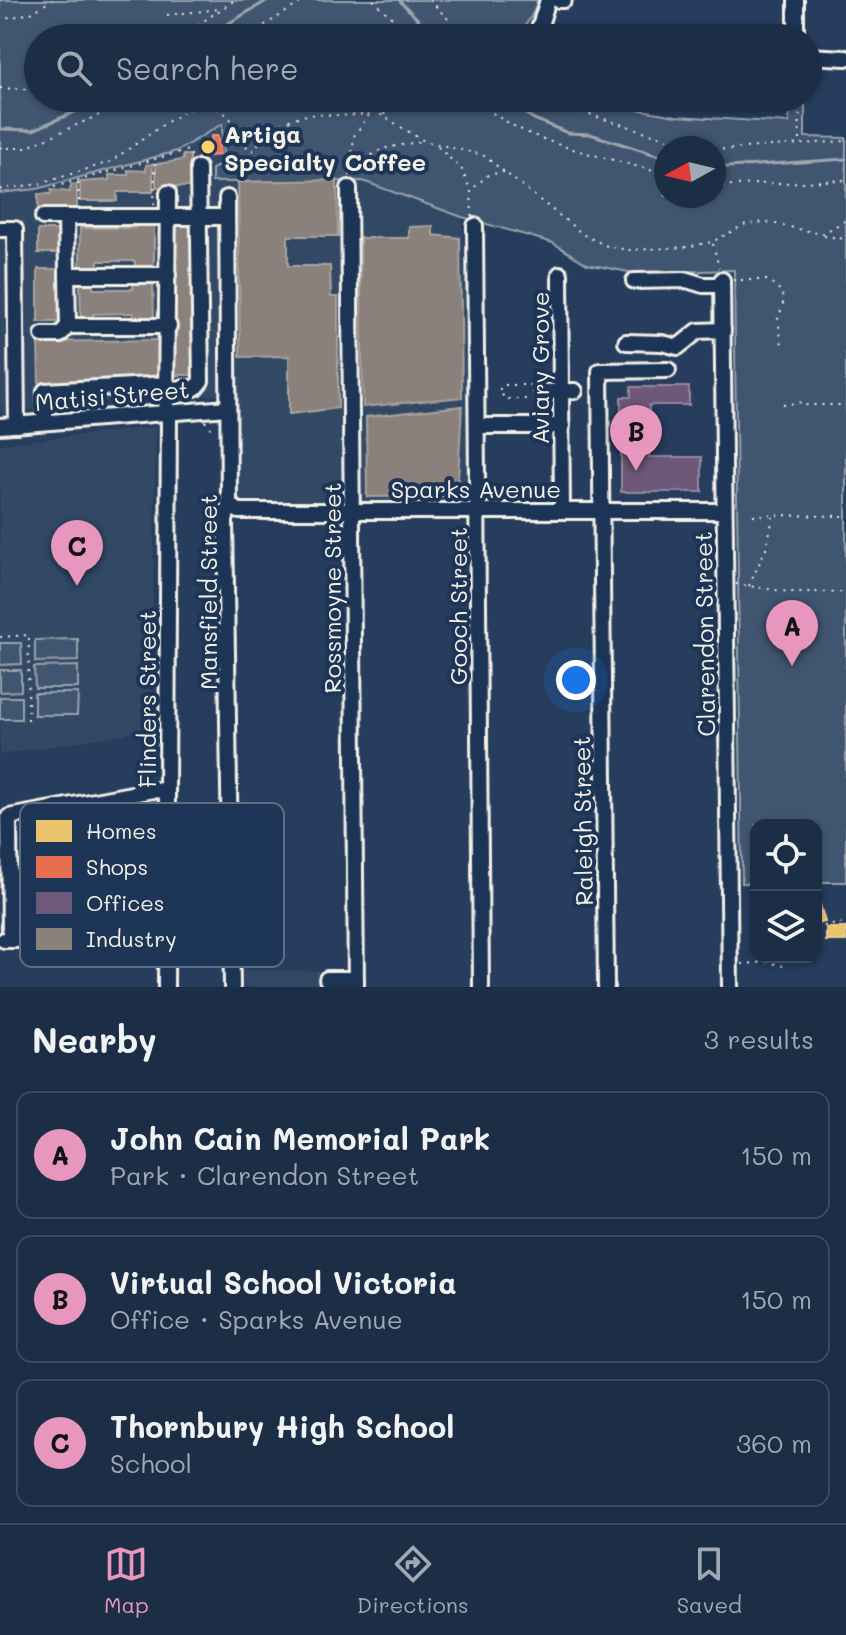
<!DOCTYPE html>
<meta charset="utf-8">
<style>
body{margin:0;font-family:Mali,sans-serif;background:#25364d;color:#f1f3f6}
.controls{position:absolute;right:24px;bottom:24px;display:grid;overflow:hidden;border-radius:16px;box-shadow:0 2px 6px #0004}
.controls button{width:72px;height:72px;display:grid;place-items:center;padding:0;border:0;border-bottom:2px solid #3a4a5f;background:#1c2e46;color:#f1f3f6;font:40px sans-serif}
.compass{position:absolute;left:654px;top:136px;width:72px;height:72px;border-radius:50%;background:#1c2e46;box-shadow:0 2px 6px #0004;rotate:262deg}
.you{position:absolute;left:576px;top:680px;width:28px;height:28px;margin:-20px;border:6px solid #fff;border-radius:50%;background:#1a73e8;box-shadow:0 0 0 12px #1a73e833}
.badge{display:grid;place-items:center;width:52px;height:52px;border-radius:50%;background:#e797bd;color:#111;font-size:26px;font-weight:700}
.pin{position:absolute;translate:-50% -66px;filter:drop-shadow(0 2px 4px #0008)}
.pin::after{content:'';position:absolute;top:42px;width:28px;height:24px;background:inherit;clip-path:polygon(0 0,100% 0,50% 100%)}
.list{margin:0;padding:0;list-style:none}
h2{display:flex;justify-content:space-between;align-items:center;height:104px;margin:0;padding:0 32px;font-size:34px}
h2 small{font-size:26px;font-weight:400;color:#a0a8b3}
.list li{display:grid;grid-template-columns:52px 1fr auto;gap:24px;align-items:center;box-sizing:border-box;height:128px;margin:0 16px 16px;padding:0 16px;border:2px solid #3a4a5f;border-radius:16px}
.list b{display:block;font-size:30px;white-space:nowrap}
.list p{margin:0;font-size:26px;white-space:nowrap;color:#a0a8b3}
.list em{font-size:26px;font-style:normal;color:#a0a8b3}
.icon{flex:none;width:44px;height:44px;fill:none;stroke:currentColor;stroke-width:2;stroke-linecap:round;stroke-linejoin:round}
.map{position:relative;flex:none;width:846px;height:987px;overflow:hidden}
.search{position:absolute;background:#1c2e46;box-shadow:0 2px 6px #0004;left:24px;right:24px;top:24px;height:88px;display:flex;align-items:center;gap:20px;box-sizing:border-box;padding:0 28px;border-radius:44px;color:#a0a8b3;font-size:30px}
.sheet{height:536px;background:#1c2e46}
nav{display:flex;justify-content:space-around;align-items:center;box-sizing:border-box;height:112px;border-top:2px solid #3a4a5f;background:#1c2e46;font-size:22px;color:#a0a8b3}
nav a{display:grid;justify-items:center;gap:4px}
nav .on{color:#e797bd}
.map>svg:first-child{display:block}
.built{fill:#334966}
.green{fill:#40546f;stroke:#9aa2ac;stroke-width:2;fill-rule:evenodd}
.homes{fill:#e9c46a;stroke:#ecd290;stroke-width:2}
.shops{fill:#e76f51;stroke:#eb967e;stroke-width:2}
.offices{fill:#6d597a;stroke:#96879b;stroke-width:2}
.industry{fill:#8a817c;stroke:#aaa39c;stroke-width:2}
.lines{fill:none;stroke-linecap:round;stroke-linejoin:round}
.stream{stroke:#9fa7ae;stroke-width:3}
.minor-casing{stroke:#f4f1e8;stroke-width:20}
.path{stroke:#f4f1e8;stroke-width:2;stroke-dasharray:2 6;stroke-linecap:butt}
.minor{stroke:#1d3557;stroke-width:14}
.poi-dot{fill:#ffd166;stroke:#1d3557;stroke-width:3}
.labels{text-anchor:middle;dominant-baseline:central;stroke-width:8;stroke-linejoin:round;paint-order:stroke}
.poi-label{font-size:24px;font-weight:bold;fill:#f4f1e8;stroke:#1d3557;text-anchor:start}
.street-label{font-size:24px;fill:#f4f1e8;stroke:#1d3557}
.key{fill:#1d3557;stroke:#5e6d82;stroke-width:2}
.key-label{font-size:22px;fill:#f4f1e8}
</style>
<div class="map">
<svg width="846" height="987" viewBox="0 0 846 987">
<rect width="100%" height="100%" fill="#263d5d"/>
<filter id="ink" filterUnits="userSpaceOnUse"><feTurbulence type="fractalNoise" baseFrequency=".0125" numOctaves="2"/><feDisplacementMap in="SourceGraphic" scale="16" xChannelSelector="R" yChannelSelector="G"/><feConvolveMatrix kernelMatrix="1 2 1 2 8 2 1 2 1" color-interpolation-filters="sRGB"/></filter>
<g filter="url(#ink)">
<!-- built -->
<g class="built">
<polygon points="222,123 223,165 363,181 462,217 474,502 238,500 237,395 165,397 0,413 0,193 37,189 177,151"/>
<polygon points="156,427 151,729 0,755 0,444"/>
<polygon points="243,971 350,971 351,987 243,987"/>
</g>
<!-- green -->
<g class="green">
<path d="M 0,0 L 537,0 C 535,18 522,24 520,38 L 38,38 L 38,98 L 571,98 L 676,116 L 789,123 L 790,98 L 805,98 L 805,137 L 846,138 L 846,882 L 816,882 L 816,825 L 756,825 L 756,883 L 742,883 L 734,270 L 634,273 L 587,264 L 553,243 L 462,217 L 363,181 L 212,182 L 212,169 L 223,164 L 222,124 L 177,151 L 37,189 L 0,193 ZM 666,148 L 714,148 L 714,196 L 666,196 Z"/>
<polygon points="78,639 78,661 35,662 35,640"/>
<polygon points="0,643 21,643 22,664 0,665"/>
<polygon points="78,666 78,688 35,688 34,667"/>
<polygon points="0,670 21,670 21,691 0,692"/>
<polygon points="34,693 78,693 77,715 34,715"/>
<rect x="0" y="697" width="21" height="22"/>
</g>
<!-- homes -->
<g class="homes">
<polygon points="816,891 825,922 816,924"/>
<rect x="826" y="928" width="20" height="13"/>
</g>
<!-- shops -->
<polygon class="shops" points="211,136 218,136 220,155 198,157 198,146 211,145"/>
<!-- offices -->
<polygon class="offices" points="631,387 689,387 689,405 649,405 649,457 702,457 702,492 621,492 621,397 631,397"/>
<!-- industry -->
<g class="industry">
<polygon points="183,155 190,155 190,187 156,187 156,164 183,160"/>
<polygon points="153,164 153,192 117,192 117,201 80,201 80,182 109,180 109,175 128,175 128,170 146,171 146,165"/>
<polygon points="337,180 338,236 288,236 288,266 330,266 331,297 338,297 338,408 289,414 289,356 240,357 238,182"/>
<polygon points="77,184 77,210 38,211 38,194 51,194 51,190 70,192 71,185"/>
<polygon points="135,223 154,223 154,266 135,266 135,261 98,261 98,268 80,268 80,228 135,228"/>
<polygon points="174,223 192,223 193,375 175,375"/>
<polygon points="433,226 433,235 460,238 462,397 363,407 360,238 409,238 409,227"/>
<rect x="38" y="230" width="22" height="23"/>
<rect x="38" y="269" width="22" height="53"/>
<polygon points="80,283 93,283 93,289 133,289 133,283 153,283 154,318 134,319 134,313 93,314 93,321 81,321"/>
<polygon points="159,340 160,378 39,383 38,342"/>
<polygon points="462,406 457,496 367,497 366,417"/>
</g>
<g class="lines">
<!-- stream -->
<g class="stream">
<polyline points="399,0 436,38"/>
<polyline points="204,38 268,0"/>
<polyline points="500,98 534,119 568,133 590,134 666,158"/>
<polyline points="0,129 33,130 107,98"/>
<polyline points="714,168 846,159"/>
</g>
<!-- minor casing -->
<g class="minor-casing">
<g id="minor">
<polyline points="558,0 564,0"/>
<polyline points="796,0 796,38"/>
<polyline points="536,38 548,0"/>
<polyline points="808,56 846,58"/>
<polyline points="349,188 356,987"/>
<polyline points="227,198 229,505 225,521 232,987"/>
<polyline points="43,217 227,217"/>
<polyline points="66,217 68,326"/>
<polyline points="475,226 481,987"/>
<polyline points="0,229 15,229 17,425"/>
<polyline points="560,274 562,510"/>
<polyline points="67,275 168,275"/>
<polyline points="722,280 730,987"/>
<polyline points="634,281 687,280 703,285 722,285"/>
<polyline points="43,335 60,335 68,326 169,326"/>
<polyline points="626,342 662,343 678,347 698,331 723,330"/>
<polyline points="165,389 195,388 201,381 198,168"/>
<polyline points="542,392 575,391"/>
<polyline points="166,411 168,193"/>
<polyline points="45,422 45,391 168,384"/>
<polyline points="0,426 228,408"/>
<polyline points="478,426 562,426"/>
<polyline points="229,505 239,511 724,511"/>
<polyline points="4,940 231,939"/>
<polyline points="10,940 9,817 153,790 167,791"/>
<polyline points="327,979 356,979"/>
<polyline points="166,987 169,411"/>
<polyline points="606,987 600,371 668,370"/>
</g>
</g>
<!-- path -->
<g class="path">
<polyline points="373,0 414,38"/>
<polyline points="430,0 466,38"/>
<polyline points="167,15 220,9"/>
<polyline points="0,17 4,19 31,13 52,0"/>
<polyline points="178,38 235,0"/>
<polyline points="244,38 305,0"/>
<polyline points="0,88 38,90"/>
<polyline points="353,98 424,141 483,155 584,235 609,247 630,250 687,247 712,242 746,224 766,222 822,234 846,220"/>
<path d="M 474,98 C 525,146 602,154 666,175"/>
<polyline points="536,98 698,148"/>
<polyline points="799,98 800,141"/>
<path d="M 203,102 C 231,110 239,130 250,154"/>
<polyline points="384,115 390,98"/>
<polyline points="438,147 462,170 470,189"/>
<polyline points="0,148 25,148 137,98"/>
<polyline points="714,150 846,141"/>
<polyline points="351,168 382,149 422,141"/>
<polyline points="350,176 354,136 371,112"/>
<path d="M 237,179 C 250,150 270,123 302,116 C 326,111 347,120 371,112"/>
<polyline points="78,183 79,205"/>
<polyline points="714,186 846,180"/>
<polyline points="54,187 188,150 192,157"/>
<polyline points="0,189 39,184 110,162 167,122 209,98"/>
<polyline points="154,205 155,160"/>
<polyline points="472,217 471,190 488,175 504,172"/>
<polyline points="824,236 846,239"/>
<polyline points="713,244 719,268"/>
<polyline points="733,280 768,280 782,292 783,305 778,319 782,345"/>
<polyline points="531,385 503,385 499,390 505,399 532,399"/>
<polyline points="783,405 803,402 806,405 846,405"/>
<polyline points="205,421 215,433"/>
<polyline points="753,515 846,516"/>
<polyline points="736,584 789,592 846,592"/>
<polyline points="749,586 767,546 773,517"/>
<polyline points="0,637 29,635 28,720"/>
<polyline points="816,927 846,923"/>
<polyline points="742,964 768,962 783,966"/>
</g>
<!-- minor -->
<use href="#minor" class="minor"/>
</g>
</g>
<!-- markers -->
<circle class="poi-dot" cx="208" cy="147" r="8"/>
<g class="labels">
<!-- poi labels -->
<g class="poi-label">
<text x="224" y="133">Artiga<tspan x="224" dy="28">Specialty Coffee</tspan></text>
</g>
<!-- street labels -->
<g class="street-label">
<text transform="translate(539 368) rotate(-90)">Aviary Grove</text>
<text transform="translate(112 395) rotate(-5)">Matisi Street</text>
<text x="476" y="488">Sparks Avenue</text>
<text transform="translate(331 588) rotate(-90)">Rossmoyne Street</text>
<text transform="translate(207 592) rotate(-90)">Mansfield Street</text>
<text transform="translate(457 606) rotate(-90)">Gooch Street</text>
<text transform="translate(704 634) rotate(-91)">Clarendon Street</text>
<text transform="translate(146 699) rotate(-90)">Flinders Street</text>
<text transform="translate(582 821) rotate(-91)">Raleigh Street</text>
</g>
</g>
<!-- legend -->
<rect x="20" y="803" width="264" height="164" rx="12" class="key"/>
<rect x="36" y="820" width="36" height="22" fill="#e9c46a"/>
<rect x="36" y="856" width="36" height="22" fill="#e76f51"/>
<rect x="36" y="892" width="36" height="22" fill="#6d597a"/>
<rect x="36" y="928" width="36" height="22" fill="#8a817c"/>
<g class="key-label">
<text x="86" y="839">Homes</text>
<text x="86" y="875">Shops</text>
<text x="86" y="911">Offices</text>
<text x="86" y="947">Industry</text>
</g>
</svg>
<div class="controls">
<button><svg class="icon" aria-label="locate" viewBox="0 0 24 24"><circle cx="12" cy="12" r="6"/><path d="M12 2v4M12 18v4M2 12h4M18 12h4"/></svg></button>
<button><svg class="icon" aria-label="layers" viewBox="0 0 24 24"><path d="M12 4l9 5-9 5-9-5zM3 14l9 5 9-5"/></svg></button>
</div>
<svg class="compass" viewBox="-18 -18 36 36"><path d="M0-13l5 13h-10z" fill="#e53935"/><path d="M0 13l5-13h-10z" fill="#a0a8b3"/></svg>
<div class="you"></div>
<div class="pin badge" style="left:792px;top:666px">A</div>
<div class="pin badge" style="left:636px;top:471px">B</div>
<div class="pin badge" style="left:77px;top:586px">C</div>
<div class="search"><svg class="icon" aria-label="search" viewBox="0 0 24 24"><circle cx="10" cy="10" r="6"/><path d="M15 15l6 6"/></svg>Search here</div>
</div>
<section class="sheet">
<h2>Nearby<small>3 results</small></h2>
<ul class="list">
<li><span class="badge">A</span><div><b>John Cain Memorial Park</b><p>Park · Clarendon Street</p></div><em>150 m</em></li>
<li><span class="badge">B</span><div><b>Virtual School Victoria</b><p>Office · Sparks Avenue</p></div><em>150 m</em></li>
<li><span class="badge">C</span><div><b>Thornbury High School</b><p>School</p></div><em>360 m</em></li>
</ul>
</section>
<nav>
<a class="on"><svg class="icon" aria-label="map" viewBox="0 0 24 24"><path d="M3 6l6-2 6 2 6-2v14l-6 2-6-2-6 2zM9 4v14M15 6v14"/></svg>Map</a>
<a><svg class="icon" aria-label="directions" viewBox="0 0 24 24"><path d="M12 3l9 9-9 9-9-9zM9 14v-3h6M13 9l2 2-2 2"/></svg>Directions</a>
<a><svg class="icon" aria-label="saved" viewBox="0 0 24 24"><path d="M7 4h10v16l-5-4-5 4z"/></svg>Saved</a>
</nav>
